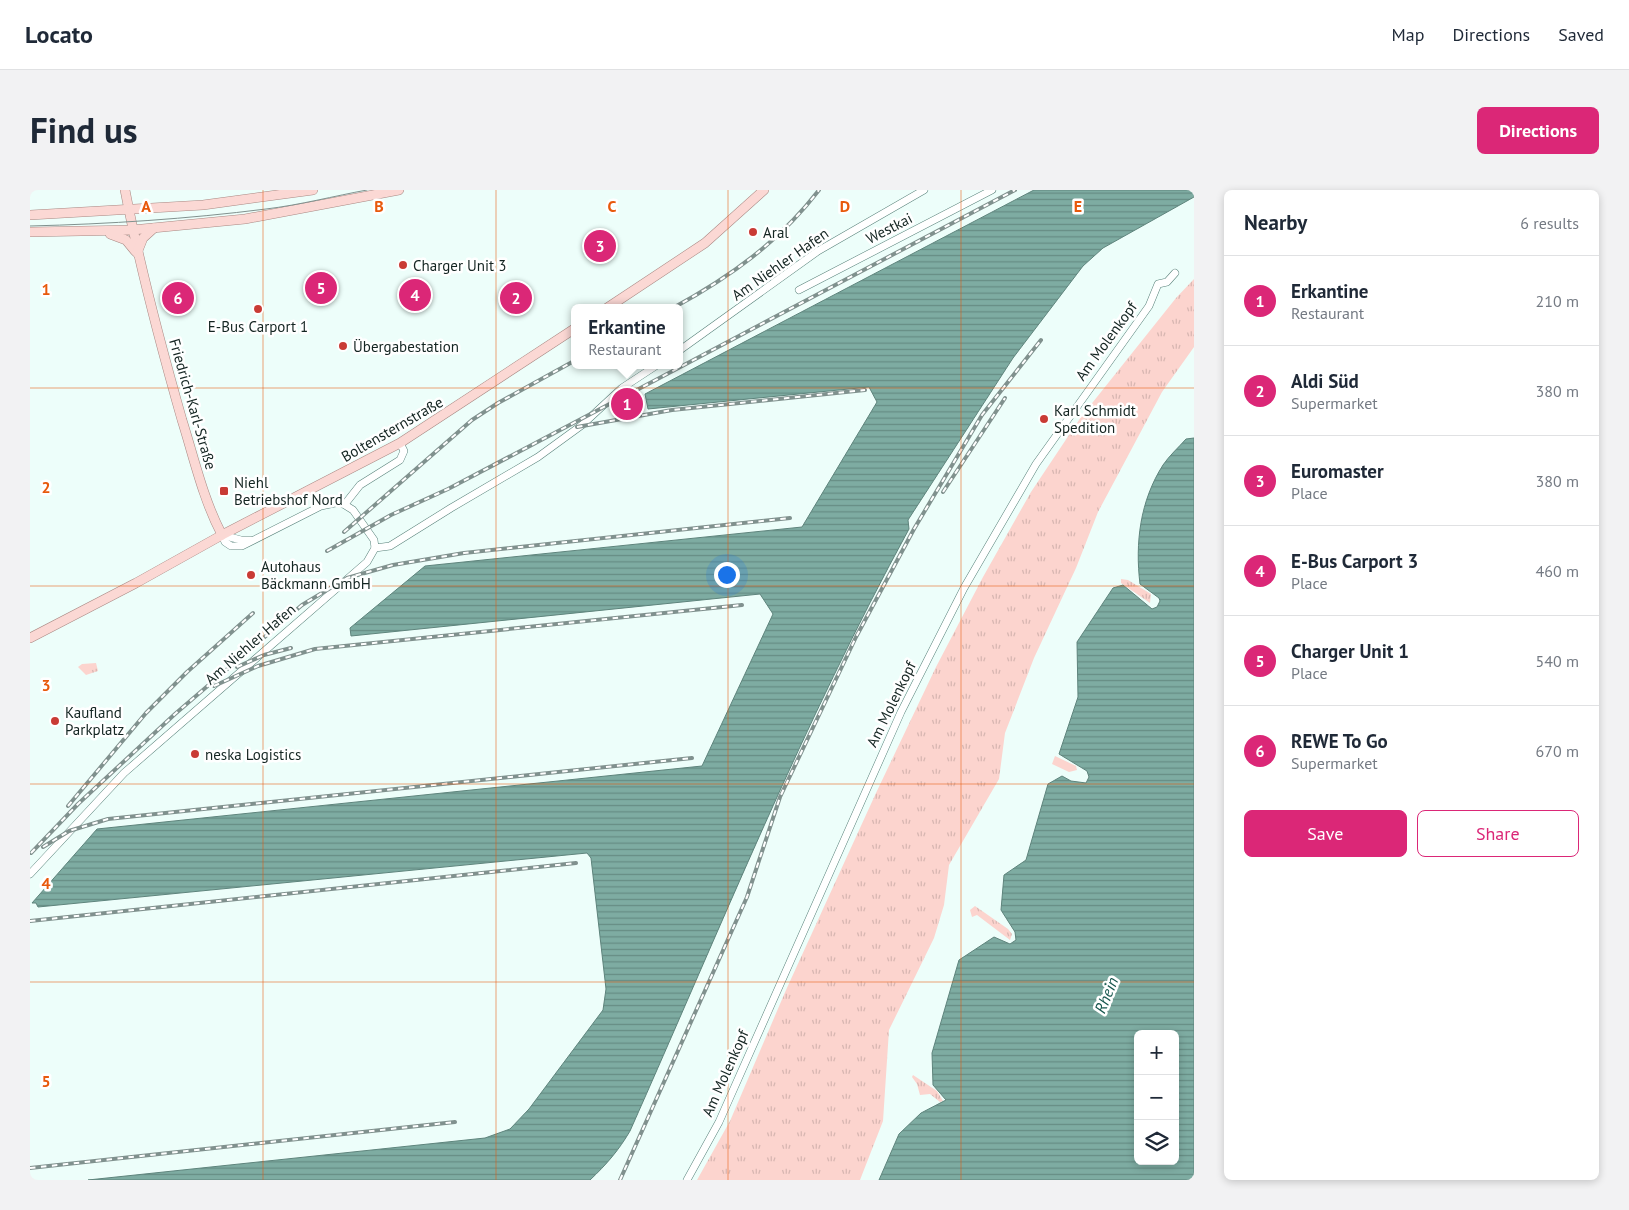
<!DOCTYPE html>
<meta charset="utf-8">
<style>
body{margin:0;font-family:"PT Sans",sans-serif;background:#f2f2f3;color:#1f2937}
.controls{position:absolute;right:15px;bottom:15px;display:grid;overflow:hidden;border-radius:8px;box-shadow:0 2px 8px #0003}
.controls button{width:45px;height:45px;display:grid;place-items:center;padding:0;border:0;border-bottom:1px solid #e0e1e3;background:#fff;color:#1f2937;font:25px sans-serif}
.you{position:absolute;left:696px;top:384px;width:18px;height:18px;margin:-12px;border:4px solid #fff;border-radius:50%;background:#1a73e8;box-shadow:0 0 0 8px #1a73e833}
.badge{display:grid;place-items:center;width:32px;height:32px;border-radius:50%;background:#db2777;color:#fff;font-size:16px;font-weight:700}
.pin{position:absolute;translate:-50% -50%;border:2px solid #fff;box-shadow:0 1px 5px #0006}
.popup{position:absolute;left:541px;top:114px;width:112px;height:65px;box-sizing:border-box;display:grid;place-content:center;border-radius:8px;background:#fff;filter:drop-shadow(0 1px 4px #0005);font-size:16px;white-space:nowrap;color:#747a83}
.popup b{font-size:19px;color:#1f2937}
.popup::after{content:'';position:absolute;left:50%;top:100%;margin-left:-10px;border:10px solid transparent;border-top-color:#fff}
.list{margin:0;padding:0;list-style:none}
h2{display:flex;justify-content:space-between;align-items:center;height:65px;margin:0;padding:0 20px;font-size:21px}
h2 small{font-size:16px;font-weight:400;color:#747a83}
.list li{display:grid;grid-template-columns:32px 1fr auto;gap:15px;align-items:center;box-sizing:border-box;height:90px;padding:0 20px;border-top:1px solid #e0e1e3}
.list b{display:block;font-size:19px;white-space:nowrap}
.list p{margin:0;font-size:16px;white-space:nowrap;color:#747a83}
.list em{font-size:16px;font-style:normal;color:#747a83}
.actions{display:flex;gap:10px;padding:15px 20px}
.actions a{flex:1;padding:11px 0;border:1px solid #db2777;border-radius:8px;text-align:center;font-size:18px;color:#db2777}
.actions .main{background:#db2777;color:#fff}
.icon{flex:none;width:28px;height:28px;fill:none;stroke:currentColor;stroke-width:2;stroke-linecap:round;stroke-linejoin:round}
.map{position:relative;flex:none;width:1164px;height:990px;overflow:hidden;border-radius:8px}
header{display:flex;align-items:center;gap:30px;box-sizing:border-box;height:70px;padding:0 25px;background:#fff;border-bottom:1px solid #e0e1e3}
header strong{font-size:24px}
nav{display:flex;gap:28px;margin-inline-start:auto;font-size:18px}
.intro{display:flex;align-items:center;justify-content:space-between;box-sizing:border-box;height:120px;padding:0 30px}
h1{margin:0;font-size:35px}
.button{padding:12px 22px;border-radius:8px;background:#db2777;color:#fff;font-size:18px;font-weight:700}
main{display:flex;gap:30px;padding:0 30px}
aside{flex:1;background:#fff;border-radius:8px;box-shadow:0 2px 8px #0003}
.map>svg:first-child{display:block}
.grass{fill:url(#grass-tufts)}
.water{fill:url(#water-rules);stroke:#5e847c;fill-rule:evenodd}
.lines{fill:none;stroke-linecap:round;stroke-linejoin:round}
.minor-casing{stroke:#578079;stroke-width:8}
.major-casing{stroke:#a88883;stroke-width:10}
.minor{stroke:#fff;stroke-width:7}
.major{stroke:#fbd8d4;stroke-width:9}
.tram{stroke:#80918e;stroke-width:1}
.rail-casing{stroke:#80918e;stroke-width:4}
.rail{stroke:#fff;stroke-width:2;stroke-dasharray:5.5;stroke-linecap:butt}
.grid{fill:none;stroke:#e8590c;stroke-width:1;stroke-opacity:0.55}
.poi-dot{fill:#c93b35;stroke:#fff;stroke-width:2}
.labels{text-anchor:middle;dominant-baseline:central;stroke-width:5;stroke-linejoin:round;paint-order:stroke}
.street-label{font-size:15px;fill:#142522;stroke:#fff}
.poi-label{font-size:15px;fill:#142522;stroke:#fff;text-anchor:start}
.water-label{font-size:16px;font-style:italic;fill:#16564d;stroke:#fff}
.grid-label{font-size:16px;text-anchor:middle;font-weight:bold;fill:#e8590c;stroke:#fff;stroke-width:5;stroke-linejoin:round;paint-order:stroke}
</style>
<header>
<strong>Locato</strong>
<nav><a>Map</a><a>Directions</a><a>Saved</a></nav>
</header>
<div class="intro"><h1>Find us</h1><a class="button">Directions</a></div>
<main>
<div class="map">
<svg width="1164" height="990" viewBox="0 0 1164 990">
<defs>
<pattern id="grass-tufts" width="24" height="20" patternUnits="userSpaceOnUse" patternTransform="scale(1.25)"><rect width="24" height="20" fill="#fcd4ce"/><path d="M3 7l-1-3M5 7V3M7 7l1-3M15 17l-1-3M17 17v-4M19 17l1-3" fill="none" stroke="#d7b6b1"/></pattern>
<pattern id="water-rules" width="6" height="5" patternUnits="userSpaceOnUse" patternTransform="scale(1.25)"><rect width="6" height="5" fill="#7eaca2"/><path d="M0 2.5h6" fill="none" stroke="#668c84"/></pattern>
</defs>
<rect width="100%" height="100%" fill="#edfefa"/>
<!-- grass -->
<g class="grass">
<polygon points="1164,89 1164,157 1132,202 1068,322 1046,378 1004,468 975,543 969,589 919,675 914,715 904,748 859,840 853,931 830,990 667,990 700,931 756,800 846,603 906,477 953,387 1001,302 1051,227 1146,108"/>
<polygon points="1091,389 1098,390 1121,404 1120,413 1091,393"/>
<polygon points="66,473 68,481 56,485 48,477 52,474"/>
<polygon points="1025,566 1046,576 1047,580 1039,582 1022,574"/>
<polygon points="945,716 978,739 982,744 980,750 947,725 942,727 940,720"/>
<polygon points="883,885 907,901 913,911 910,912 900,904 890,905 887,894 882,887"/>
</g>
<!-- water -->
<g class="water">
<path d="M 1004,0 L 1164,0 L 1164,7 L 1073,58 L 1053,76 L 983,168 L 878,330 L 879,339 C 773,533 690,739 600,941 C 589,960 576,975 560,990 L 58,990 L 455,948 L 480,939 L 499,919 L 573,820 L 576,799 L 561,668 L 557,663 L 8,717 L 6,713 L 2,713 L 67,639 L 672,576 L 743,424 L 730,404 L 321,446 L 320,438 L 395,376 L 772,337 L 847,212 L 839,197 L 618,219 L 615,204 Z"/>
<path d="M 1164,248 L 1164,990 L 849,990 L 869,944 L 891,923 L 916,910 L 903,895 L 902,863 L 929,770 L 964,747 L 980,754 L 986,750 L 985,742 L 971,720 L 974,685 L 996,670 L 1018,594 L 1032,586 L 1041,591 L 1056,593 L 1059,587 L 1057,581 L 1029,564 L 1048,507 L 1047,452 L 1083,398 L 1093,395 L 1122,419 L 1127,417 L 1130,411 L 1129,408 L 1110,394 C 1105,353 1110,311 1133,275 C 1139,266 1148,258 1156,249 ZM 1108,844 L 1145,844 L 1145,971 L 1108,971 Z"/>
</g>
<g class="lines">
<!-- minor casing -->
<g class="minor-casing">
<g id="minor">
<polyline points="769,100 962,0"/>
<polyline points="650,160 788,61 894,0"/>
<polyline points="315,314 330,295 370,270 374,261 370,253"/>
<polyline points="192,345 211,350 221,350"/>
<polyline points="345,358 360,356 421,318 508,267 552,235 592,198 627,175"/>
<polyline points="0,684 94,583 337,372 345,358 344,350 323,320 310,312 291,316 212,356 201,356 195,352 192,345"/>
<polyline points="657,990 689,932 871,522 934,398 1006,274 1119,116 1128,94 1137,92 1145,83"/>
</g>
</g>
<!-- major casing -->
<g class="major-casing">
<g id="major">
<path d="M 95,0 C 110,78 130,153 152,230 C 164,268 173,309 192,345"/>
<polyline points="0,25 173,15 283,0"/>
<polyline points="0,42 102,40 215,29 369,0"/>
<polyline points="80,44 96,50 105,61"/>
<polyline points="107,63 113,48 124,38"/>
<polyline points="577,118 675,53 734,0"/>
<polyline points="0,448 106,393 192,345 370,253 544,139"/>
</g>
</g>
<!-- minor -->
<use href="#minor" class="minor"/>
<!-- major -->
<use href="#major" class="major"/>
<!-- tram -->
<path class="tram" d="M 0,36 C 79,34 157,29 236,19 C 270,15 304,6 337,0"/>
<!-- rail casing -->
<g class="rail-casing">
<g id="rail">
<path d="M 643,118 C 700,87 749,52 789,0"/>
<polyline points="584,212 985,0"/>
<polyline points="547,237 642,220 835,200"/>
<polyline points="913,302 975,208"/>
<polyline points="314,342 442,230 468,213 544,171"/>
<polyline points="297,361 361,325 418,299 589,209"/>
<polyline points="207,477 234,465 261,458"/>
<polyline points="184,496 228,476 285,459 712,415"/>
<polyline points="38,616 116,523 157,482 223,423"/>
<polyline points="13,657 39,641 78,629 662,568"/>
<polyline points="1,663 48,614 145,524 272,415 317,388 363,375 434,363 760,328"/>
<polyline points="0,731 546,673"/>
<polyline points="0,978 425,932"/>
<polyline points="590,990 717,707 750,607 826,447 884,339 952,225 1011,150"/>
</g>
</g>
<!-- rail -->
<use href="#rail" class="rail"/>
</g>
<!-- grid -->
<path class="grid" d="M 233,0 L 233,990M 466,0 L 466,990M 698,0 L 698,990M 931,0 L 931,990M 0,198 L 1164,198M 0,396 L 1164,396M 0,594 L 1164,594M 0,792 L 1164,792"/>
<!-- markers -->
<g class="poi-dot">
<circle cx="723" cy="42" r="5"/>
<circle cx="373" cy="75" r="5"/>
<circle cx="228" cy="119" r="5"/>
<circle cx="313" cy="156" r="5"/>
<circle cx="1014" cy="229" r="5"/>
<rect x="189" y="296" width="10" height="10" rx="2.5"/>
<circle cx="221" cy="385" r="5"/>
<circle cx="25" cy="531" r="5"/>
<circle cx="165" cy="564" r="5"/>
</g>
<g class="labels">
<!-- street labels -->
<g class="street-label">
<text transform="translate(859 38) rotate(-27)">Westkai</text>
<text transform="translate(750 74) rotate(-35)">Am Niehler Hafen</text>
<text transform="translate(1076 151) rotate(-54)">Am Molenkopf</text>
<text transform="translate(163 214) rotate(74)">Friedrich-Karl-Straße</text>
<text transform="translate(362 239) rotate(-30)">Boltensternstraße</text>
<text transform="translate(220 454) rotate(-41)">Am Niehler Hafen</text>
<text transform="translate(861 514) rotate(-64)">Am Molenkopf</text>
<text transform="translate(695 883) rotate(-66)">Am Molenkopf</text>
</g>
<!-- poi labels -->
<g class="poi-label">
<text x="733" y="42">Aral</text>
<text x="383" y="75">Charger Unit 3</text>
<text x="228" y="136" text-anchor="middle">E-Bus Carport 1</text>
<text x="323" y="156">Übergabestation</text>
<text x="1024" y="220">Karl Schmidt<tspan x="1024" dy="17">Spedition</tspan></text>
<text x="204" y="292">Niehl<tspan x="204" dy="17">Betriebshof Nord</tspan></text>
<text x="231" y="376">Autohaus<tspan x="231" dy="17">Bäckmann GmbH</tspan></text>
<text x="35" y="522">Kaufland<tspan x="35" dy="17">Parkplatz</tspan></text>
<text x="175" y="564">neska Logistics</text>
</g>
<!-- water labels -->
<g class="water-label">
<text transform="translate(1076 805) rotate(-68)">Rhein</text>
</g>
</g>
<g class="grid-label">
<text x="116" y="22">A</text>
<text x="349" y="22">B</text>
<text x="582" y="22">C</text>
<text x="815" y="22">D</text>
<text x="1048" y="22">E</text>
<text x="16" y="105">1</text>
<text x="16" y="303">2</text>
<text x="16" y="501">3</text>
<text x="16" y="699">4</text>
<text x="16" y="897">5</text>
</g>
</svg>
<div class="controls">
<button>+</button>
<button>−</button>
<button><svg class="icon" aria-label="layers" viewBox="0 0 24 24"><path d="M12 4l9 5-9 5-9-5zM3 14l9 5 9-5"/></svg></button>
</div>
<div class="you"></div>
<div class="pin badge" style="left:597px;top:214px">1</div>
<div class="popup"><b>Erkantine</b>Restaurant</div>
<div class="pin badge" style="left:486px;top:108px">2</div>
<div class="pin badge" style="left:570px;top:56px">3</div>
<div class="pin badge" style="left:385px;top:105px">4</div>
<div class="pin badge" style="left:291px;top:98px">5</div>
<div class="pin badge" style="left:148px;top:108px">6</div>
</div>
<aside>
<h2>Nearby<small>6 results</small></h2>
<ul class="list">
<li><span class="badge">1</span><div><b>Erkantine</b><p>Restaurant</p></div><em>210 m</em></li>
<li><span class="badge">2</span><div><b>Aldi Süd</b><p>Supermarket</p></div><em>380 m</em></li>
<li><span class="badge">3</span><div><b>Euromaster</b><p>Place</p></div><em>380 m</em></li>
<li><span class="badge">4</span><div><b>E-Bus Carport 3</b><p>Place</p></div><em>460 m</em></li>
<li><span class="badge">5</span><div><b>Charger Unit 1</b><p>Place</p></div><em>540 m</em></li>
<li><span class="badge">6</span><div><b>REWE To Go</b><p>Supermarket</p></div><em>670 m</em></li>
</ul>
<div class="actions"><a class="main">Save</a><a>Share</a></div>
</aside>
</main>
